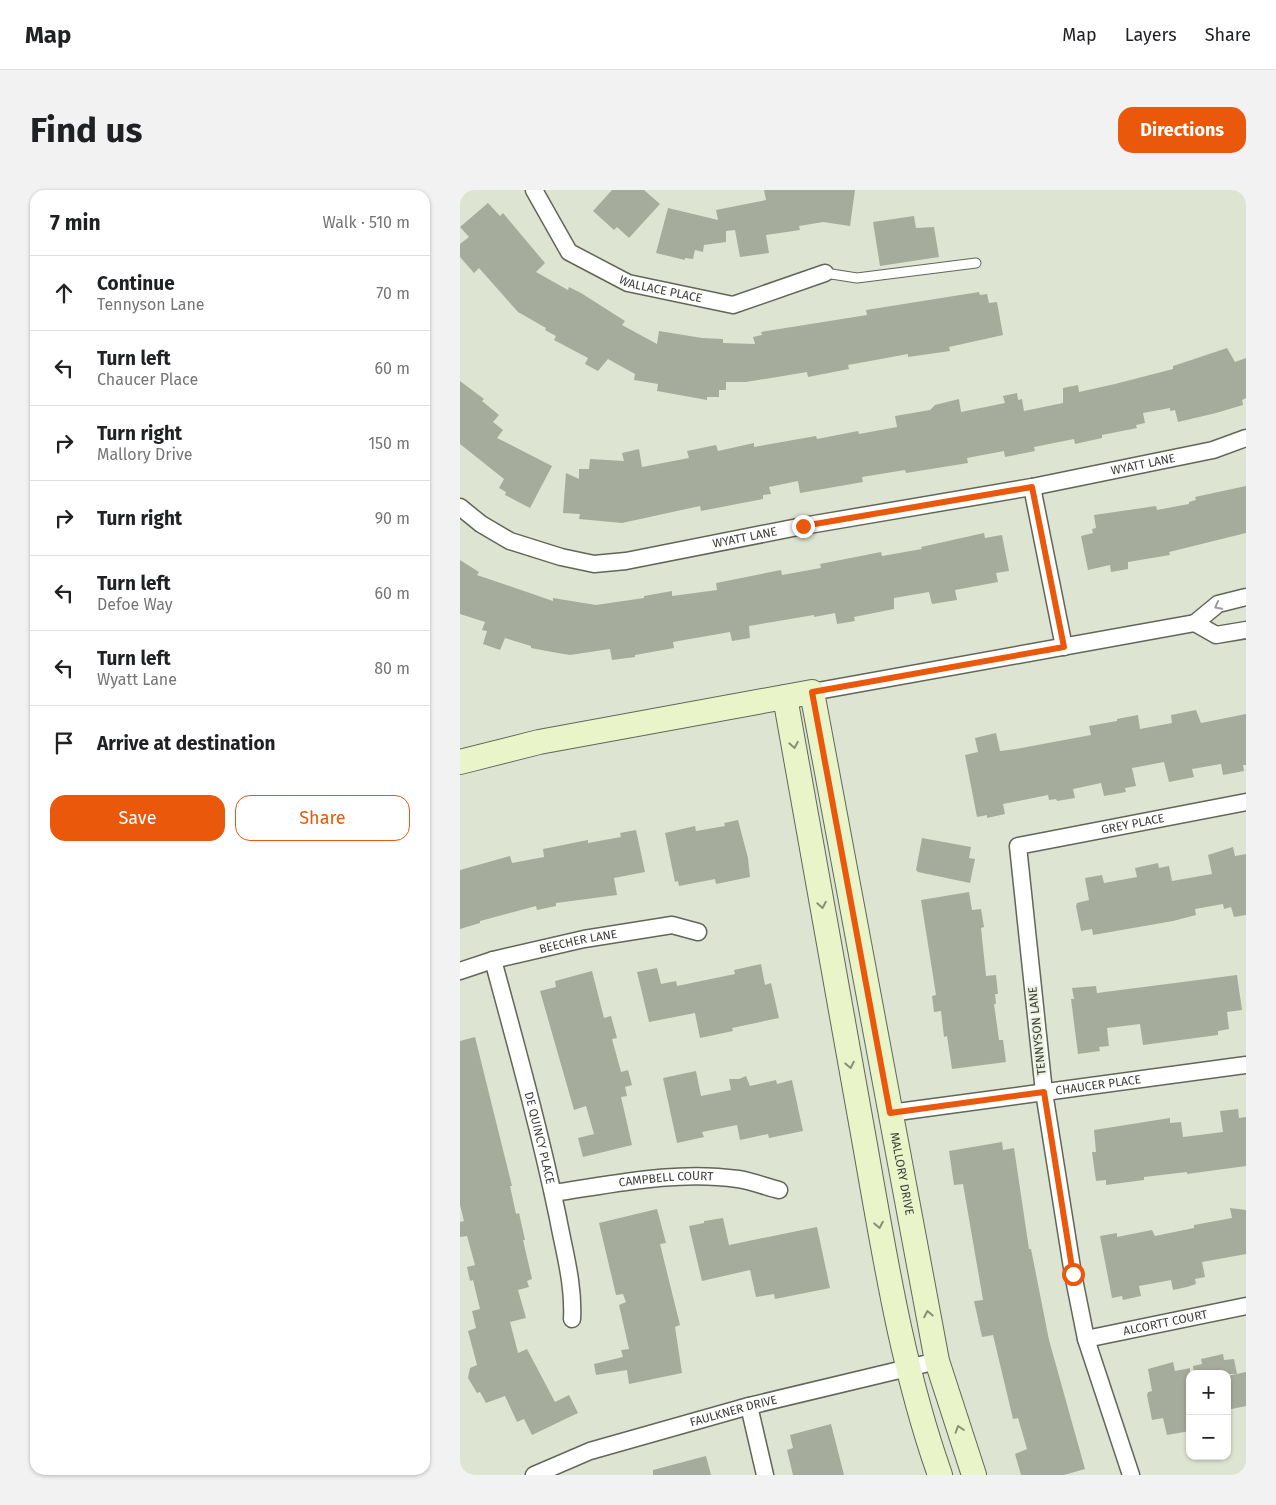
<!DOCTYPE html>
<meta charset="utf-8">
<style>
body{margin:0;font-family:"Fira Sans",sans-serif;background:#f2f2f2;color:#202124}
.controls{position:absolute;right:15px;bottom:15px;display:grid;overflow:hidden;border-radius:10px;box-shadow:0 1px 4px #0004}
.controls button{width:45px;height:45px;display:grid;place-items:center;padding:0;border:0;border-bottom:1px solid #e0e0e0;background:#fff;color:#202124;font:25px sans-serif}
.stop{position:absolute;width:15px;height:15px;margin:-11px;border:4px solid #ea580c;border-radius:50%;background:#fff}
.stop.end{background:#ea580c;border-color:#fff;box-shadow:0 1px 5px #0008}
.list{margin:0;padding:0;list-style:none}
h2{display:flex;justify-content:space-between;align-items:center;height:65px;margin:0;padding:0 20px;font-size:21px}
h2 small{font-size:16px;font-weight:400;color:#757577}
.list li{display:grid;grid-template-columns:32px 1fr auto;gap:15px;align-items:center;box-sizing:border-box;height:75px;padding:0 20px;border-top:1px solid #e0e0e0}
.list b{display:block;font-size:19px;white-space:nowrap}
.list p{margin:0;font-size:16px;white-space:nowrap;color:#757577}
.list em{font-size:16px;font-style:normal;color:#757577}
.actions{display:flex;gap:10px;padding:15px 20px}
.actions a{flex:1;padding:11px 0;border:1px solid #ea580c;border-radius:15px;text-align:center;font-size:18px;color:#ea580c}
.actions .main{background:#ea580c;color:#fff}
.icon{flex:none;width:28px;height:28px;fill:none;stroke:currentColor;stroke-width:2;stroke-linecap:round;stroke-linejoin:round}
.map{position:relative;flex:none;width:786px;height:1285px;overflow:hidden;border-radius:15px}
header{display:flex;align-items:center;gap:30px;box-sizing:border-box;height:70px;padding:0 25px;background:#fff;border-bottom:1px solid #e0e0e0}
header strong{font-size:24px}
nav{display:flex;gap:28px;margin-inline-start:auto;font-size:18px}
.intro{display:flex;align-items:center;justify-content:space-between;box-sizing:border-box;height:120px;padding:0 30px}
h1{margin:0;font-size:35px}
.button{padding:12px 22px;border-radius:15px;background:#ea580c;color:#fff;font-size:18px;font-weight:700}
main{display:flex;gap:30px;padding:0 30px}
aside{flex:1;background:#fff;border-radius:15px;box-shadow:0 1px 4px #0004}
.map>svg:first-child{display:block}
.building{fill:#a6ac9b}
.lines{fill:none;stroke-linecap:round;stroke-linejoin:round}
.lane-casing{stroke:#616657;stroke-width:11}
.street-casing{stroke:#616657;stroke-width:19}
.secondary-casing{stroke:#616657;stroke-width:26}
.lane{stroke:#fff;stroke-width:9}
.street{stroke:#fff;stroke-width:16}
.secondary{stroke:#e9f4c9;stroke-width:24}
.oneway{stroke:#9d9e9a}
.oneway2{stroke:#898f78}
.route{stroke:#ea580c;stroke-width:6}
.labels{text-anchor:middle;dominant-baseline:central;stroke-width:4;stroke-linejoin:round;paint-order:stroke}
.street-label{font-size:12px;fill:#3b3d36;stroke:#ebf1df}
</style>
<header>
<strong>Map</strong>
<nav><a>Map</a><a>Layers</a><a>Share</a></nav>
</header>
<div class="intro"><h1>Find us</h1><a class="button">Directions</a></div>
<main>
<aside>
<h2>7 min<small>Walk · 510 m</small></h2>
<ul class="list">
<li><svg class="icon" aria-label="ahead" viewBox="0 0 24 24"><path d="M12 20V5M6 11l6-6 6 6"/></svg><div><b>Continue</b><p>Tennyson Lane</p></div><em>70 m</em></li>
<li><svg class="icon" aria-label="left" viewBox="0 0 24 24"><path d="M17 20v-9H6M10 6l-5 5 5 5"/></svg><div><b>Turn left</b><p>Chaucer Place</p></div><em>60 m</em></li>
<li><svg class="icon" aria-label="right" viewBox="0 0 24 24"><path d="M7 20v-9h11M14 6l5 5-5 5"/></svg><div><b>Turn right</b><p>Mallory Drive</p></div><em>150 m</em></li>
<li><svg class="icon" aria-label="right" viewBox="0 0 24 24"><path d="M7 20v-9h11M14 6l5 5-5 5"/></svg><div><b>Turn right</b></div><em>90 m</em></li>
<li><svg class="icon" aria-label="left" viewBox="0 0 24 24"><path d="M17 20v-9H6M10 6l-5 5 5 5"/></svg><div><b>Turn left</b><p>Defoe Way</p></div><em>60 m</em></li>
<li><svg class="icon" aria-label="left" viewBox="0 0 24 24"><path d="M17 20v-9H6M10 6l-5 5 5 5"/></svg><div><b>Turn left</b><p>Wyatt Lane</p></div><em>80 m</em></li>
<li><svg class="icon" aria-label="arrive" viewBox="0 0 24 24"><path d="M6 21V4h12l-3 4 3 4H6"/></svg><div><b>Arrive at destination</b></div></li>
</ul>
<div class="actions"><a class="main">Save</a><a>Share</a></div>
</aside>
<div class="map">
<svg width="786" height="1285" viewBox="0 0 786 1285">
<rect width="100%" height="100%" fill="#dee4d2"/>
<!-- building -->
<g class="building">
<polygon points="152,0 184,0 200,14 169,48 157,37 154,40 133,21"/>
<polygon points="304,0 395,0 390,36 363,32 339,36 340,40 306,45 309,63 280,67 275,40 266,41 266,52 244,55 243,62 235,60 233,69 225,68 225,70 196,63 208,18 258,30 256,20 306,10"/>
<polygon points="28,13 40,26 43,23 85,73 76,82 108,100 109,97 121,103 165,131 162,135 197,154 199,141 242,148 263,149 263,153 295,154 293,147 302,145 301,142 407,125 406,120 519,102 520,105 527,104 529,113 537,112 543,145 489,157 490,161 448,167 448,164 388,175 389,179 348,187 347,182 286,192 266,192 266,200 259,200 259,207 247,207 247,210 197,201 198,194 174,190 175,184 148,169 138,181 125,174 128,168 94,150 96,146 85,140 86,138 58,122 19,78 14,83 0,67 0,54 9,47 0,37"/>
<polygon points="454,26 456,38 474,37 479,67 420,76 413,32"/>
<polygon points="767,158 775,172 786,168 786,208 782,210 783,215 756,223 718,232 715,220 710,221 710,218 683,223 685,233 676,235 677,238 642,245 642,248 615,254 614,249 574,257 575,261 545,267 544,261 507,268 508,273 446,283 445,280 402,287 403,292 340,303 338,291 309,297 311,304 303,305 303,309 241,321 240,316 162,333 119,329 120,324 103,323 106,283 119,289 119,279 129,279 130,269 164,271 162,263 179,259 182,277 229,268 227,261 256,255 258,261 294,253 294,257 356,246 357,249 398,241 399,244 437,237 435,226 470,220 475,215 499,209 501,222 545,213 543,206 557,203 558,210 562,209 564,221 603,213 603,198 618,195 619,202 655,194 713,179 713,176"/>
<polygon points="0,191 24,209 22,211 39,225 33,232 43,240 37,248 92,276 70,318 45,305 46,302 39,298 44,289 0,254"/>
<polygon points="786,296 786,343 709,362 710,365 668,372 668,379 651,382 650,375 628,380 621,346 633,343 632,339 636,338 634,325 696,316 697,320 729,314 729,312 736,310 735,307"/>
<polygon points="524,343 525,348 542,345 549,381 536,383 538,392 495,400 497,410 472,414 469,402 434,408 434,419 394,427 395,431 377,434 375,423 354,427 354,425 289,436 290,448 272,451 270,442 213,452 214,458 175,465 175,467 152,470 150,459 110,465 92,462 71,458 71,456 45,448 40,460 23,454 27,441 22,440 25,432 0,424 0,370 19,382 17,385 93,411 93,408 136,415 184,408 184,406 212,401 212,406 257,400 256,393 321,380 322,385 361,378 360,374 421,362 422,366 462,359 461,357"/>
<polygon points="736,520 741,533 786,524 786,575 783,575 784,581 763,585 761,574 732,579 734,587 709,592 704,572 672,578 676,596 665,598 666,602 644,606 641,593 613,599 615,608 597,611 596,609 589,610 588,605 543,614 545,624 527,628 527,625 517,627 505,565 518,562 515,548 536,543 540,561 556,559 631,545 629,536 657,531 657,529 678,525 680,539 712,533 711,525"/>
<polygon points="278,630 288,668 290,687 256,694 255,689 219,696 218,691 215,692 205,643 235,636 236,641 265,636 264,633"/>
<polygon points="176,640 185,682 154,688 157,705 96,713 96,716 77,720 76,716 20,731 20,733 0,739 0,680 50,666 52,673 84,667 83,659 128,650 128,653 161,647 160,643"/>
<polygon points="462,648 511,657 509,668 515,669 510,693 458,682 456,680"/>
<polygon points="773,657 775,666 786,664 786,725 774,727 771,717 764,719 763,714 735,719 736,725 713,731 633,745 632,739 621,741 616,716 617,713 629,710 625,688 642,685 644,693 677,687 675,678 698,673 699,678 709,676 712,691 752,684 748,665"/>
<polygon points="509,702 512,720 521,719 524,737 521,738 526,786 536,785 538,804 535,804 536,814 534,814 539,850 543,850 546,872 492,879 487,846 484,847 481,821 474,822 472,806 476,805 461,710"/>
<polygon points="301,774 305,795 311,793 319,828 272,838 273,841 240,848 235,823 189,832 177,782 197,778 201,794 216,791 217,796 275,784 274,780"/>
<polygon points="132,781 144,828 151,826 157,848 152,849 161,882 168,880 172,895 165,897 167,906 161,907 172,955 123,967 118,948 134,944 126,916 114,920 80,801 96,797 95,791"/>
<polygon points="777,785 782,820 767,822 769,839 758,841 758,845 683,855 680,834 647,838 649,856 639,857 640,861 618,864 611,809 614,809 612,798 636,796 637,803"/>
<polygon points="15,847 52,996 50,996 56,1024 59,1023 65,1050 63,1050 72,1089 67,1091 69,1097 58,1100 66,1128 50,1132 58,1163 67,1159 95,1212 109,1205 118,1223 72,1245 64,1229 57,1232 45,1206 26,1213 20,1202 17,1203 8,1188 10,1178 17,1175 8,1141 16,1138 12,1121 20,1119 13,1090 10,1091 7,1077 15,1075 7,1046 0,1047 0,1032 4,1031 0,1015 0,851"/>
<polygon points="236,881 241,906 271,900 269,889 279,889 286,886 290,896 316,890 317,894 332,890 343,941 309,948 308,944 280,950 277,935 242,942 244,947 217,953 203,888"/>
<polygon points="778,919 779,928 786,927 786,976 727,984 727,982 684,987 684,990 646,995 646,990 636,991 632,962 636,962 634,940 710,928 710,933 721,932 723,947 763,942 760,921"/>
<polygon points="542,952 543,960 554,958 569,1059 571,1059 589,1150 625,1279 604,1285 561,1285 555,1264 567,1259 558,1228 553,1229 533,1145 522,1147 514,1111 523,1110 503,994 494,995 489,961"/>
<polygon points="770,1018 786,1020 786,1064 742,1072 745,1087 735,1089 736,1094 727,1097 713,1100 711,1090 679,1096 681,1106 663,1110 662,1106 652,1108 640,1046 657,1043 657,1047 692,1040 695,1046 734,1038 734,1035 772,1028"/>
<polygon points="197,1019 206,1053 200,1054 220,1135 215,1137 222,1183 169,1194 167,1180 136,1185 134,1174 163,1167 161,1160 169,1159 159,1115 166,1112 163,1104 156,1105 139,1033"/>
<polygon points="263,1028 269,1055 357,1037 370,1098 315,1109 314,1104 296,1107 290,1080 242,1091 229,1036 244,1033 244,1031"/>
<polygon points="763,1164 764,1170 774,1169 777,1184 734,1184 733,1176 742,1174 741,1169"/>
<polygon points="713,1172 715,1181 730,1178 730,1241 707,1245 703,1228 692,1230 687,1205 688,1202 692,1201 688,1179"/>
<polygon points="786,1182 786,1216 767,1220 767,1186"/>
<polygon points="371,1234 384,1285 333,1285 327,1260 333,1258 330,1245"/>
<polygon points="246,1266 251,1285 193,1285 193,1280"/>
</g>
<g class="lines">
<!-- lane casing -->
<g class="lane-casing">
<polyline id="lane" points="365,83 397,88 516,73"/>
</g>
<!-- street casing -->
<g class="street-casing">
<g id="street">
<path id="s1" d="M 74,0 L 109,62 L 168,93 L 273,115 L 365,83"/>
<polyline points="572,297 604,457"/>
<path id="s2" d="M 0,317 L 21,334 L 50,351 L 101,367 L 134,374 L 166,371 L 343,336 L 572,297 L 753,260 L 786,248"/>
<polyline points="735,433 758,414 786,407"/>
<polyline points="735,433 756,445 786,440"/>
<polyline points="352,502 735,433"/>
<path id="s3" d="M 33,770 C 56,855 80,941 98,1028 C 104,1061 114,1094 112,1129"/>
<path id="s4" d="M 0,781 L 33,770 L 124,749 L 212,735 L 238,742"/>
<path id="s5" d="M 430,923 L 786,875"/>
<path id="s6" d="M 93,1003 C 154,994 217,980 278,989 C 292,991 306,997 319,1000"/>
<path id="s7" d="M 626,1149 L 786,1116"/>
<polyline points="289,1216 305,1285"/>
<path id="s8" d="M 74,1285 L 130,1261 L 289,1216 L 477,1171"/>
<path id="s9" d="M 671,1285 L 626,1149 L 613,1084 L 584,902 L 558,656 L 786,612"/>
</g>
</g>
<!-- secondary casing -->
<g class="secondary-casing">
<g id="secondary">
<path d="M 325,507 C 350,647 375,787 400,927 C 422,1048 439,1169 480,1285"/>
<path id="s10" d="M 0,572 L 79,552 L 352,502 L 477,1171 L 514,1285"/>
</g>
</g>
<!-- lane -->
<use href="#lane" class="lane"/>
<!-- street -->
<use href="#street" class="street"/>
<!-- secondary -->
<use href="#secondary" class="secondary"/>
</g>
<!-- one-way arrows -->
<defs><path id="oneway-chevron" d="M-2-3.5L2.5 0L-2 3.5" fill="none" stroke-width="1.6" stroke-linecap="round" stroke-linejoin="round" transform="scale(1.25)"/></defs>
<use class="oneway" href="#oneway-chevron" transform="translate(758 416) rotate(152)"/>
<g class="oneway2">
<use href="#oneway-chevron" transform="translate(334 555) rotate(80)"/>
<use href="#oneway-chevron" transform="translate(362 715) rotate(80)"/>
<use href="#oneway-chevron" transform="translate(390 875) rotate(79)"/>
<use href="#oneway-chevron" transform="translate(419 1035) rotate(79)"/>
<use href="#oneway-chevron" transform="translate(468 1124) rotate(-101)"/>
<use href="#oneway-chevron" transform="translate(499 1239) rotate(-108)"/>
</g>
<g class="lines">
<!-- route -->
<polyline class="route" points="343,336 572,297 604,457 352,502 430,923 584,902 613,1084"/>
</g>
<g class="labels">
<!-- street labels -->
<g class="street-label">
<text stroke="none"><textPath href="#s1" startOffset="171">WALLACE PLACE</textPath></text>
<text stroke="none"><textPath href="#s2" startOffset="706">WYATT LANE</textPath></text>
<text stroke="none"><textPath href="#s2" startOffset="301">WYATT LANE</textPath></text>
<text stroke="none"><textPath href="#s9" startOffset="758">GREY PLACE</textPath></text>
<text stroke="none"><textPath href="#s4" startOffset="122">BEECHER LANE</textPath></text>
<text transform="translate(577 841) rotate(-96)">TENNYSON LANE</text>
<text stroke="none"><textPath href="#s5" startOffset="210">CHAUCER PLACE</textPath></text>
<text stroke="none"><textPath href="#s3" startOffset="184">DE QUINCY PLACE</textPath></text>
<text stroke="none"><textPath href="#s10" startOffset="849">MALLORY DRIVE</textPath></text>
<text stroke="none"><textPath href="#s6" startOffset="114">CAMPBELL COURT</textPath></text>
<text stroke="none"><textPath href="#s7" startOffset="81">ALCORTT COURT</textPath></text>
<text stroke="none"><textPath href="#s8" startOffset="210">FAULKNER DRIVE</textPath></text>
</g>
</g>
</svg>
<div class="controls">
<button>+</button>
<button>−</button>
</div>
<div class="stop" style="left:613px;top:1084px"></div>
<div class="stop end" style="left:343px;top:336px"></div>
</div>
</main>
